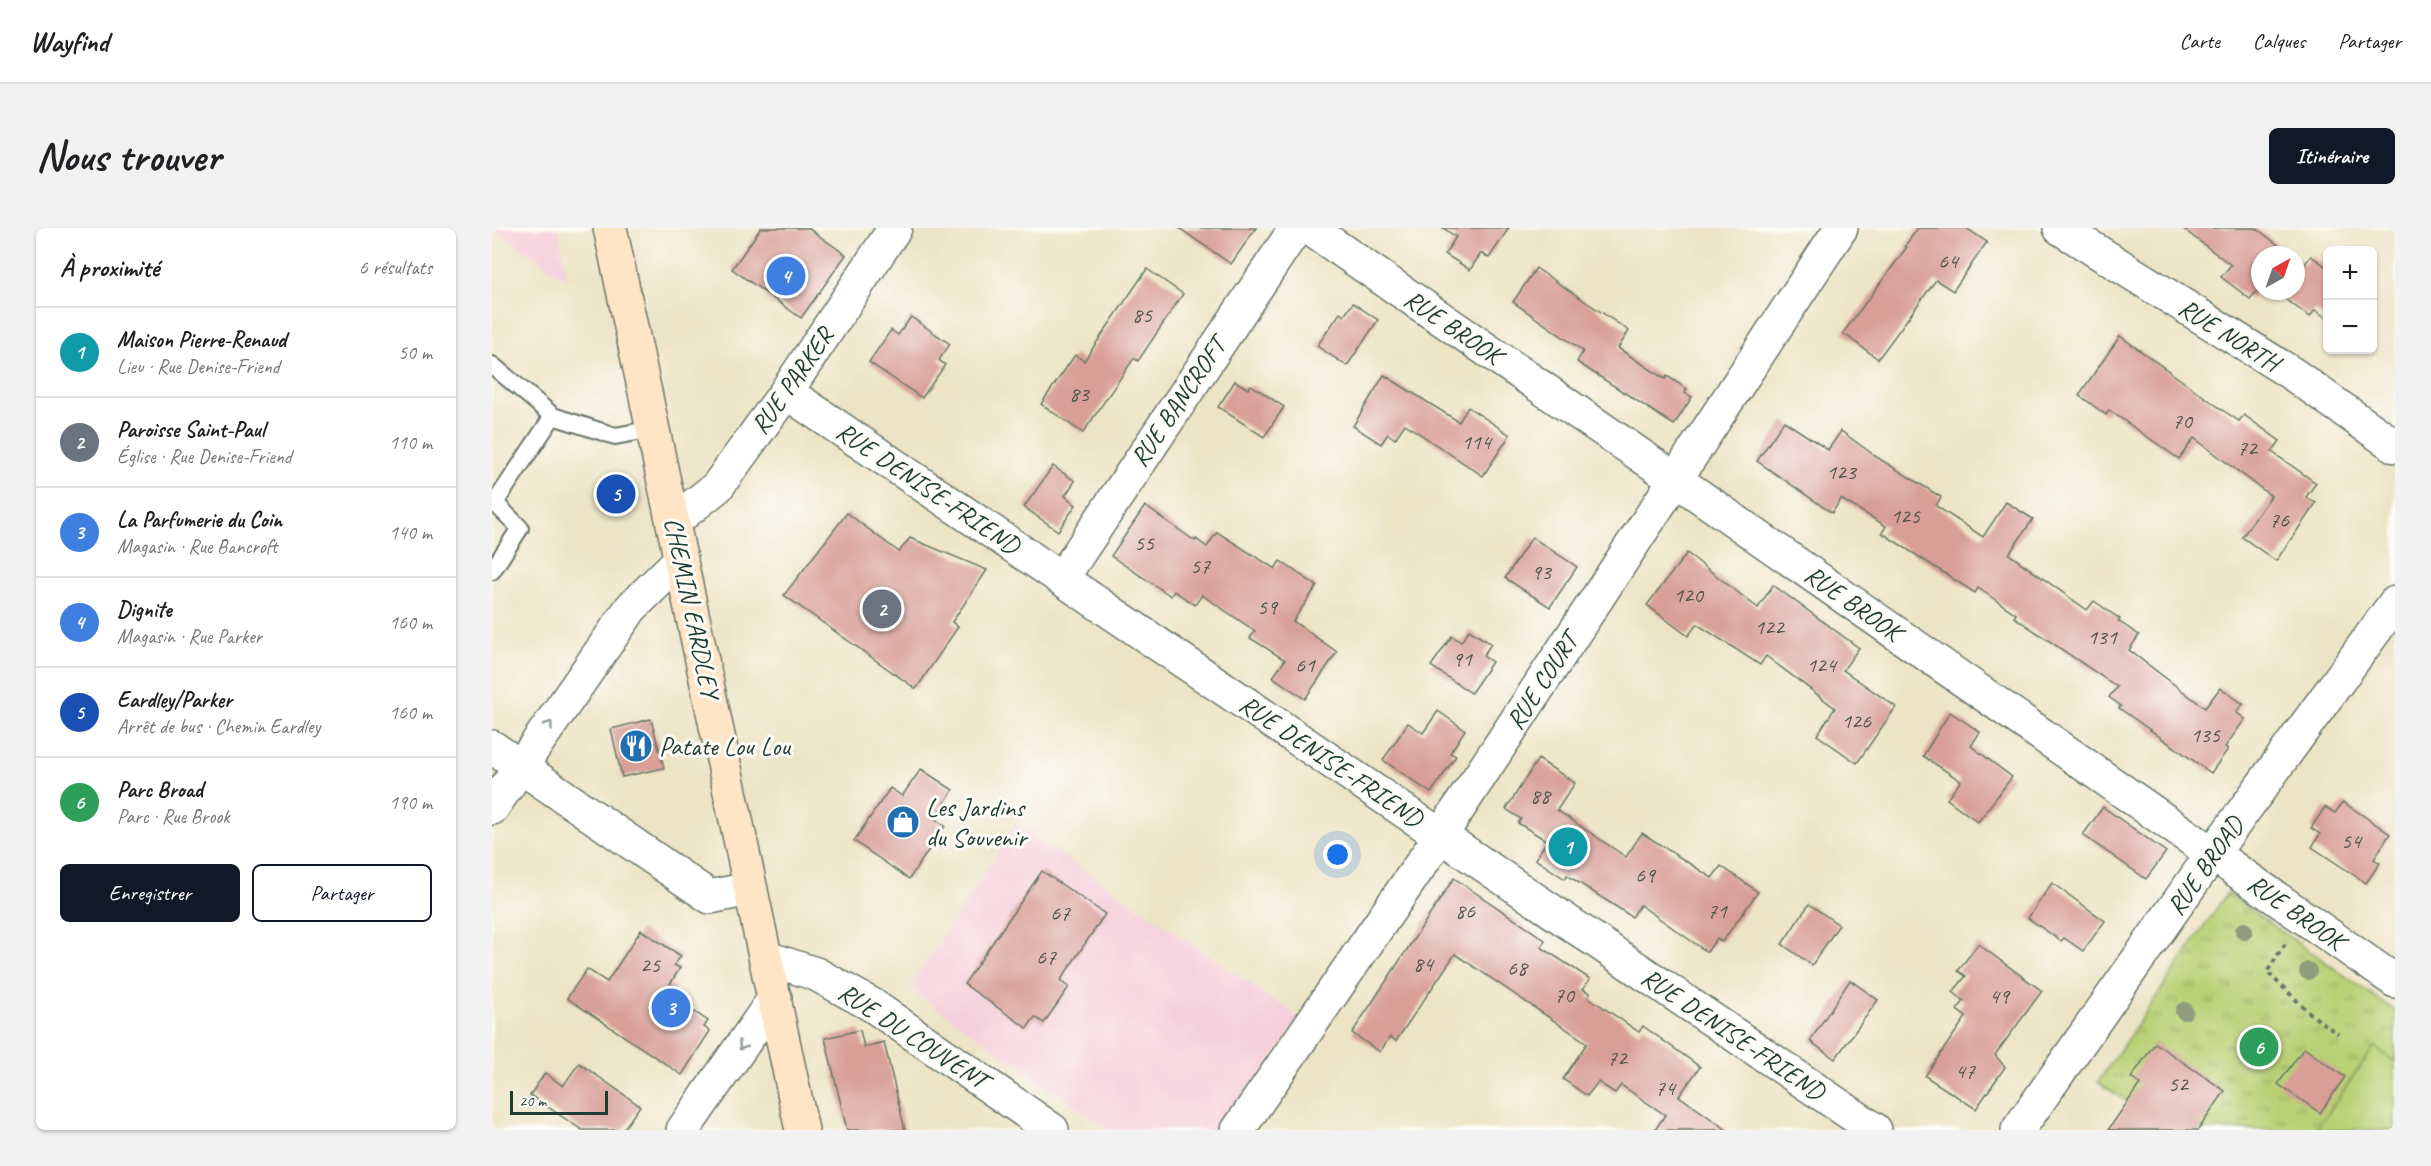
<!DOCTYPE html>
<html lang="fr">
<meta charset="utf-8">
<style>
body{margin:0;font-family:Caveat,sans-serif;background:#f2f2f2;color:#202124}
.controls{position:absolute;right:18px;top:18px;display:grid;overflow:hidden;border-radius:9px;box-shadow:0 2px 4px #0004}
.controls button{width:54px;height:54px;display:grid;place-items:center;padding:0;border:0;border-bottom:2px solid #e0e0e0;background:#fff;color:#202124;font:30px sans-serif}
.compass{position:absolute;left:1759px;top:18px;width:54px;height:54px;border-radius:50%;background:#fff;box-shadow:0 2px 4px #0004;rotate:40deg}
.scale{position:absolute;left:18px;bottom:15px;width:98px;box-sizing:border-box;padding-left:6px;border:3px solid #1f3d34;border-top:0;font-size:16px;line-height:21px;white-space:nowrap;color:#1f3d34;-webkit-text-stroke:4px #fdfcf7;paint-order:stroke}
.you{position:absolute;left:846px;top:627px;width:21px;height:21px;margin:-15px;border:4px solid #fff;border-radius:50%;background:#1a73e8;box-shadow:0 0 0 9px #1a73e833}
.badge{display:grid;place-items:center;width:39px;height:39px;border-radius:50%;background:#111827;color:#fff;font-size:20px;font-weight:700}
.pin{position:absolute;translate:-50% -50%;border:3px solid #fff;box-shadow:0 2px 6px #0006}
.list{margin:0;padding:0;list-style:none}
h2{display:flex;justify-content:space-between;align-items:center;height:78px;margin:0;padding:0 24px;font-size:26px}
h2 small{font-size:20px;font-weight:400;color:#757577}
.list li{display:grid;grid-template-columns:39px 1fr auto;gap:18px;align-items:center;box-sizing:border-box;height:90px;padding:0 24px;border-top:2px solid #e0e0e0}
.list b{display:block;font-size:22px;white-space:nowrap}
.list p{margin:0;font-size:20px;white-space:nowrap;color:#757577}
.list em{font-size:20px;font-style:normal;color:#757577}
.actions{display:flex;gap:12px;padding:18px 24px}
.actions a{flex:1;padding:14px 0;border:2px solid #111827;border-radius:9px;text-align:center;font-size:21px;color:#111827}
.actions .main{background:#111827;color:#fff}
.map{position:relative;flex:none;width:1903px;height:902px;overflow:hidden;border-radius:9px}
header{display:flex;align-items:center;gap:36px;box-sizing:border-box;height:84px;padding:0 30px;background:#fff;border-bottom:2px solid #e0e0e0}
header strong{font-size:28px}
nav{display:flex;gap:33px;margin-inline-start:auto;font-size:21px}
.intro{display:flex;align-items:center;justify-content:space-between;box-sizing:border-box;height:144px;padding:0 36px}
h1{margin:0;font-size:42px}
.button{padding:15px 27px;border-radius:9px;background:#111827;color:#fff;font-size:21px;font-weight:700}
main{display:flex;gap:36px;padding:0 36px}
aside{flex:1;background:#fff;border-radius:9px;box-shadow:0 2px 4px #0004}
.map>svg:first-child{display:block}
.built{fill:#f5cfdb}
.park{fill:url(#park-tufts);stroke:#6c8654;stroke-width:1.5}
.pitch{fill:#bad075;stroke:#6c8654;stroke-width:1.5}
.building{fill:#d89e97}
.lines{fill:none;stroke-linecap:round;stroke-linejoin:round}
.service-casing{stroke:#677767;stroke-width:20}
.minor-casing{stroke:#677767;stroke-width:36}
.tertiary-casing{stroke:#677767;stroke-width:36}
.secondary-casing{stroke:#677767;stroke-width:36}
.path{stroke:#677767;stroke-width:4;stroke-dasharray:4.5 4.5;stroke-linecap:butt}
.service{stroke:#fff;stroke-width:16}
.minor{stroke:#fff;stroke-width:33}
.tertiary{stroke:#fff;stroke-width:33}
.secondary{stroke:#ffe4c6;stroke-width:33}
.tree{fill:#919c7e}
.oneway{stroke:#8f9e9a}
.labels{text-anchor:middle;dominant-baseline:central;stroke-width:6;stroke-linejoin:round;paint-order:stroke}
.number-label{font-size:22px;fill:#4d554d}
.street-label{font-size:26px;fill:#1f3d34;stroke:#fdfcf7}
.poi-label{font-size:26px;fill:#1f3d34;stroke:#fdfcf7;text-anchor:start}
</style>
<header>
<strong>Wayfind</strong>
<nav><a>Carte</a><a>Calques</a><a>Partager</a></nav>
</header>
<div class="intro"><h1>Nous trouver</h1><a class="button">Itinéraire</a></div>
<main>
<aside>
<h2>À proximité<small>6 résultats</small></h2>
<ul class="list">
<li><span class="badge" style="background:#0f9aa8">1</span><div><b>Maison Pierre-Renaud</b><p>Lieu · Rue Denise-Friend</p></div><em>50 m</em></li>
<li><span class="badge" style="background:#6b7280">2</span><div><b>Paroisse Saint-Paul</b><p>Église · Rue Denise-Friend</p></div><em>110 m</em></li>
<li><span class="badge" style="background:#3f7fe0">3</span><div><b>La Parfumerie du Coin</b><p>Magasin · Rue Bancroft</p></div><em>140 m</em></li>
<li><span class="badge" style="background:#3f7fe0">4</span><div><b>Dignite</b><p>Magasin · Rue Parker</p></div><em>160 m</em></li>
<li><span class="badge" style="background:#1a4fb4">5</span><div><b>Eardley/Parker</b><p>Arrêt de bus · Chemin Eardley</p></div><em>160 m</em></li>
<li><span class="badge" style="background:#2e9e5b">6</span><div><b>Parc Broad</b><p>Parc · Rue Brook</p></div><em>190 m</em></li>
</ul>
<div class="actions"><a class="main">Enregistrer</a><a>Partager</a></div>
</aside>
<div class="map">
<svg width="1903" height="902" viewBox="0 0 1903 902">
<defs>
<pattern id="park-tufts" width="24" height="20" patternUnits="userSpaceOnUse" patternTransform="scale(1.5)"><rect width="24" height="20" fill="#bad075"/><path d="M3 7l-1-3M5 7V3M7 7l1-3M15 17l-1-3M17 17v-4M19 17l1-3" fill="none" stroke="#97aa61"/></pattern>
</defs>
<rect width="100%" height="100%" fill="#fdfcf7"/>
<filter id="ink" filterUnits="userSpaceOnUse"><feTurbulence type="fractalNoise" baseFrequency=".0167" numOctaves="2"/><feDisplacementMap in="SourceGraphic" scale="12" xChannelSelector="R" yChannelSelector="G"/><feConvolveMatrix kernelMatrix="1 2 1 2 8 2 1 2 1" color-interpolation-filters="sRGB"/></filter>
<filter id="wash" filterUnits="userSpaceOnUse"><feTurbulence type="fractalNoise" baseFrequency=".008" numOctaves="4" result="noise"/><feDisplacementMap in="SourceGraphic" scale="24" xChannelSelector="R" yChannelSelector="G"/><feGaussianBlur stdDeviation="1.35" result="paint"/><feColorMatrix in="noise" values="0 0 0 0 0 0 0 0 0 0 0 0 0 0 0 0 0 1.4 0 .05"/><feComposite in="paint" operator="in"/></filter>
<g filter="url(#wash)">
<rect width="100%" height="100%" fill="#ede4c6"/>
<!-- built -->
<g class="built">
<polygon points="1,0 67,0 75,52"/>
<polygon points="525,596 808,790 732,902 617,902 417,760"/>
</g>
<!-- park -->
<polygon class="park" points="1735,665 1903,783 1903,902 1677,902 1606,854"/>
<!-- pitch -->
<polygon class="pitch" points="1882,819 1903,834 1903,902 1824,902"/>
<g id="blocks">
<!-- building -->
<g class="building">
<polygon points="269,0 316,0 354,27 309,90 240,41"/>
<polygon points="687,0 764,0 739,36"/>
<polygon points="951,0 1017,0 997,30 989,25 978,42 953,26 964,9"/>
<polygon points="1426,0 1474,0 1495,14 1461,63 1444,52 1386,131 1351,105 1415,19 1413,18"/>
<polygon points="1690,0 1764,0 1799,27 1768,27 1768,63 1778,63 1773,69 1765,63 1758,71 1729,49 1739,37"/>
<polygon points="1819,28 1836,40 1836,91 1823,82 1818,89 1782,63 1804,63 1804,30 1812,37"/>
<polygon points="1044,40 1137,103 1126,120 1173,151 1175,148 1195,161 1193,165 1200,169 1182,197 1085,134 1091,123 1021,74"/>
<polygon points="655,41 691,66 646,133 642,130 591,205 549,176 583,127 592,133"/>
<polygon points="861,75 886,92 855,138 825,118 848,85 852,88"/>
<polygon points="419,89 458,116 447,132 453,137 430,170 377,134 399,102 406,107"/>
<polygon points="1628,108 1732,183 1747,193 1752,187 1788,213 1780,224 1824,255 1814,269 1824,275 1784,333 1750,309 1779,268 1702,210 1687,231 1617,182 1614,187 1587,167"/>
<polygon points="892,147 967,194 976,179 1018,207 991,248 913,196 903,211 896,206 889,216 861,198"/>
<polygon points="743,153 756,161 759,157 792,179 772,209 726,179"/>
<polygon points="1292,193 1336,222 1349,203 1386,230 1449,269 1444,278 1491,309 1514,274 1541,291 1517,326 1595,382 1602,373 1628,391 1626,393 1647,407 1637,422 1713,480 1728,460 1751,476 1744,484 1753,491 1733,519 1736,521 1719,545 1627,480 1629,478 1617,469 1625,459 1522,389 1524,386 1486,360 1483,365 1390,305 1394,298 1349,271 1340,285 1265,233"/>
<polygon points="561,238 583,253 573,268 584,277 566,303 532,279"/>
<polygon points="653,278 703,313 704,311 715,319 725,304 783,341 788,333 825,358 801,393 845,424 813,471 781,449 793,432 758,410 763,403 710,367 703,377 682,363 679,368 619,328"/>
<polygon points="355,285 407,324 418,310 495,342 460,394 466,399 424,461 292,367"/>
<polygon points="1040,309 1085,339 1058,379 1013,350"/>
<polygon points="1195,325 1266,380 1281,357 1367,420 1351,442 1404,479 1365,535 1325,507 1343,480 1274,428 1268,437 1205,396 1196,408 1155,377"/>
<polygon points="977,402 999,416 991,428 1000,434 979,465 939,438 960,408 969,414"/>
<polygon points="946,483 973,502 958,525 964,528 939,565 891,532 916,495 931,505"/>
<polygon points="1458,484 1488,504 1479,518 1520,549 1486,594 1455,571 1469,553 1431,528"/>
<polygon points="159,491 172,540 130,549 119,501"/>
<polygon points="1046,531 1083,555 1065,582 1134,629 1150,605 1220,650 1229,638 1266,664 1230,714 1225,710 1215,724 1148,677 1140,689 1075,647 1073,651 1043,631 1055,613 1026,595 1029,591 1014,581"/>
<polygon points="429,541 461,562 442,590 453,598 417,651 362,613 398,560 410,568"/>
<polygon points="1851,574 1898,606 1882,631 1888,635 1874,655 1820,619 1828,606 1819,600 1833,579 1843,585"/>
<polygon points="1611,579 1674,624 1654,651 1591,607"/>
<polygon points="550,643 613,686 568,753 577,759 552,795 543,789 535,800 472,756"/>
<polygon points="962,650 1053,712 1049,719 1098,751 1091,761 1098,765 1096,769 1147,804 1151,798 1208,839 1187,868 1235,902 1163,902 1173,887 1129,857 1123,865 1106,854 1095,868 1071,851 1095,815 963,726 904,813 898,809 888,824 860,805"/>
<polygon points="1560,655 1613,693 1591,723 1572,710 1569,713 1536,690"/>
<polygon points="1317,676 1347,697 1320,737 1290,716"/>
<polygon points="149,702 189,728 182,737 188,740 178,756 183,759 178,767 216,793 212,799 218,803 190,847 75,770 95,741 115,754"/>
<polygon points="1486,716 1550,763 1503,827 1513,839 1484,881 1433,848 1474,789 1465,782 1472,773 1461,764 1474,748 1466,743"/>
<polygon points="1358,752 1386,772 1343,831 1318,813"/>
<polygon points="368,802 372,819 392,814 413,902 355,902 333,810"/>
<polygon points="1663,815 1733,863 1706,902 1616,902 1648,856 1639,850"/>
<polygon points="1812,820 1853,849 1828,885 1786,856"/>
<polygon points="87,835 148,878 131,902 90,902 38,867 53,845 71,858"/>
</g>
</g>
</g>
<g filter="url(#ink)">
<use href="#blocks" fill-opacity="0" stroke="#677767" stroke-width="1.5"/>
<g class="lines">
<!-- service casing -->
<g class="service-casing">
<g id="service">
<polyline points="0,137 61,188 123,208 161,201"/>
<polyline points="0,273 3,275 61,188"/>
<polyline points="0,343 28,300 3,275"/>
</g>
</g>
<!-- minor casing -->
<g class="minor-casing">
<g id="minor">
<polyline points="817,0 1183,251 1903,753"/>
<polyline points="1568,0 1802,147 1903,218"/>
<polyline points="294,164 1383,902"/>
<polyline points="182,293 225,259 294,164 403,0"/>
<polyline points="570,350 804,0"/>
<polyline points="0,519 218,669 257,661"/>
<polyline points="0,580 139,380 189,331"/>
<polyline points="275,730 324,746 380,777 560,902"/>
<polyline points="191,902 283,770"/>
<polyline points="746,902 949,607 1349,0"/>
</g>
</g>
<!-- tertiary casing -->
<g class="tertiary-casing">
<polyline id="tertiary" points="1526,902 1721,625 1903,375"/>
</g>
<!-- secondary casing -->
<g class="secondary-casing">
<polyline id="secondary" points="118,0 310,902"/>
</g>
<!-- path -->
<polyline class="path" points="1793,716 1775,744 1821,788 1846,806"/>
<!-- service -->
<use href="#service" class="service"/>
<!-- minor -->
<use href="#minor" class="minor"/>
<!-- tertiary -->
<use href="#tertiary" class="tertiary"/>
<!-- secondary -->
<use href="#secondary" class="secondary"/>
</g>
<!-- trees -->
<g class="tree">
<circle cx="1752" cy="703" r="9"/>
<circle cx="1816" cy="743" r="9"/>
<circle cx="1692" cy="783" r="9"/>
</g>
<!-- one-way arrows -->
<defs><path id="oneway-chevron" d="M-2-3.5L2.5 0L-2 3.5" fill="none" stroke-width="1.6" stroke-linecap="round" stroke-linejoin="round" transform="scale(1.5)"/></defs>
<g class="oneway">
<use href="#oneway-chevron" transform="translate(57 497) rotate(-55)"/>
<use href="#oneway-chevron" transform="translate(250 818) rotate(125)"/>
</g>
</g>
<!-- icons -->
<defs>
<g id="restaurant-disc" transform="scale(1.725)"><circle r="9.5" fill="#1f6fb2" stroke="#fdfcf7"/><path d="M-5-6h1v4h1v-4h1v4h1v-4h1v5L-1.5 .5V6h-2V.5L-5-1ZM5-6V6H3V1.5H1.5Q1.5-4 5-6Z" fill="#fff"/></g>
<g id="shop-disc" transform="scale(1.725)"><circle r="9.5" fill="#1f6fb2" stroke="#fdfcf7"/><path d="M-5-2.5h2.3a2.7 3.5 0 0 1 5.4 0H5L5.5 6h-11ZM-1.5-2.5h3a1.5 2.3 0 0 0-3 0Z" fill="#fff"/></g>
</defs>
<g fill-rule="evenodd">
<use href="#restaurant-disc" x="144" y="518"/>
<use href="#shop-disc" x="411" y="594"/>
</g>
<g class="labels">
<!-- number labels -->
<g class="number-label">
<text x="1456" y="33">64</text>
<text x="650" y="87">85</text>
<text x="587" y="166">83</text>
<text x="1690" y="193">70</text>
<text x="984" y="214">114</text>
<text x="1755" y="220">72</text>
<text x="1349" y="244">123</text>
<text x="1413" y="288">125</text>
<text x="1787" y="292">76</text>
<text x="652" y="315">55</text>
<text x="708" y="338">57</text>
<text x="1049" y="344">93</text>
<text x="1196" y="367">120</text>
<text x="775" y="379">59</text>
<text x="1277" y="399">122</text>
<text x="1610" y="409">131</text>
<text x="970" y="431">91</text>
<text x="813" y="437">61</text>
<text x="1329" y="437">124</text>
<text x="1364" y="493">126</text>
<text x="1713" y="507">135</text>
<text x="1048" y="568">88</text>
<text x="1859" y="613">54</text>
<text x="1153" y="647">69</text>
<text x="973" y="683">86</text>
<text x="1225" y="683">71</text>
<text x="568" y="685">67</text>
<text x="554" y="729">67</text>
<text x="931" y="736">84</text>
<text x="158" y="737">25</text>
<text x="1025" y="740">68</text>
<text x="1072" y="767">70</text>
<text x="1507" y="768">49</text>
<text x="1125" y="830">72</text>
<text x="1473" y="843">47</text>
<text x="1686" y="856">52</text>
<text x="1173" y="860">74</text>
</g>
<!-- street labels -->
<g class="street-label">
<text transform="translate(961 99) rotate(34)">RUE BROOK</text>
<text transform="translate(1737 107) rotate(32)">RUE NORTH</text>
<text transform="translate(300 153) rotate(-55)">RUE PARKER</text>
<text transform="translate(686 174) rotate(-56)">RUE BANCROFT</text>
<text transform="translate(436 260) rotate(34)">RUE DENISE-FRIEND</text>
<text transform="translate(1361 375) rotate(35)">RUE BROOK</text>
<text transform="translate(200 380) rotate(78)">CHEMIN EARDLEY</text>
<text transform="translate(1050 453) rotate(-57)">RUE COURT</text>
<text transform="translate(839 533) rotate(34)">RUE DENISE-FRIEND</text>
<text transform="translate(1713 638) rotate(-55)">RUE BROAD</text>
<text transform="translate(1804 684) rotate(35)">RUE BROOK</text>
<text transform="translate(1241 806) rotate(34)">RUE DENISE-FRIEND</text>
<text transform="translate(421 808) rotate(33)">RUE DU COUVENT</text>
</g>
<!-- poi labels -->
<g class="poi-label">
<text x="167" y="518">Patate Lou Lou</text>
<text x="434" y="579">Les Jardins<tspan x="434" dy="30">du Souvenir</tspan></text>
</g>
</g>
</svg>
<div class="controls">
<button>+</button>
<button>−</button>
</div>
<svg class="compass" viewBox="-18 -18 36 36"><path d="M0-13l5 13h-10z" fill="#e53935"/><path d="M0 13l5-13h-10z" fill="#757577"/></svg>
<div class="scale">20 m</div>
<div class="you"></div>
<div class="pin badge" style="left:1076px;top:619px;background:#0f9aa8">1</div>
<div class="pin badge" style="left:390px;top:381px;background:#6b7280">2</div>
<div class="pin badge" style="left:179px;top:780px;background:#3f7fe0">3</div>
<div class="pin badge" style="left:294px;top:48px;background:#3f7fe0">4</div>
<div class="pin badge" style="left:124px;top:266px;background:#1a4fb4">5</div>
<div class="pin badge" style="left:1767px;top:819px;background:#2e9e5b">6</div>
</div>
</main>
